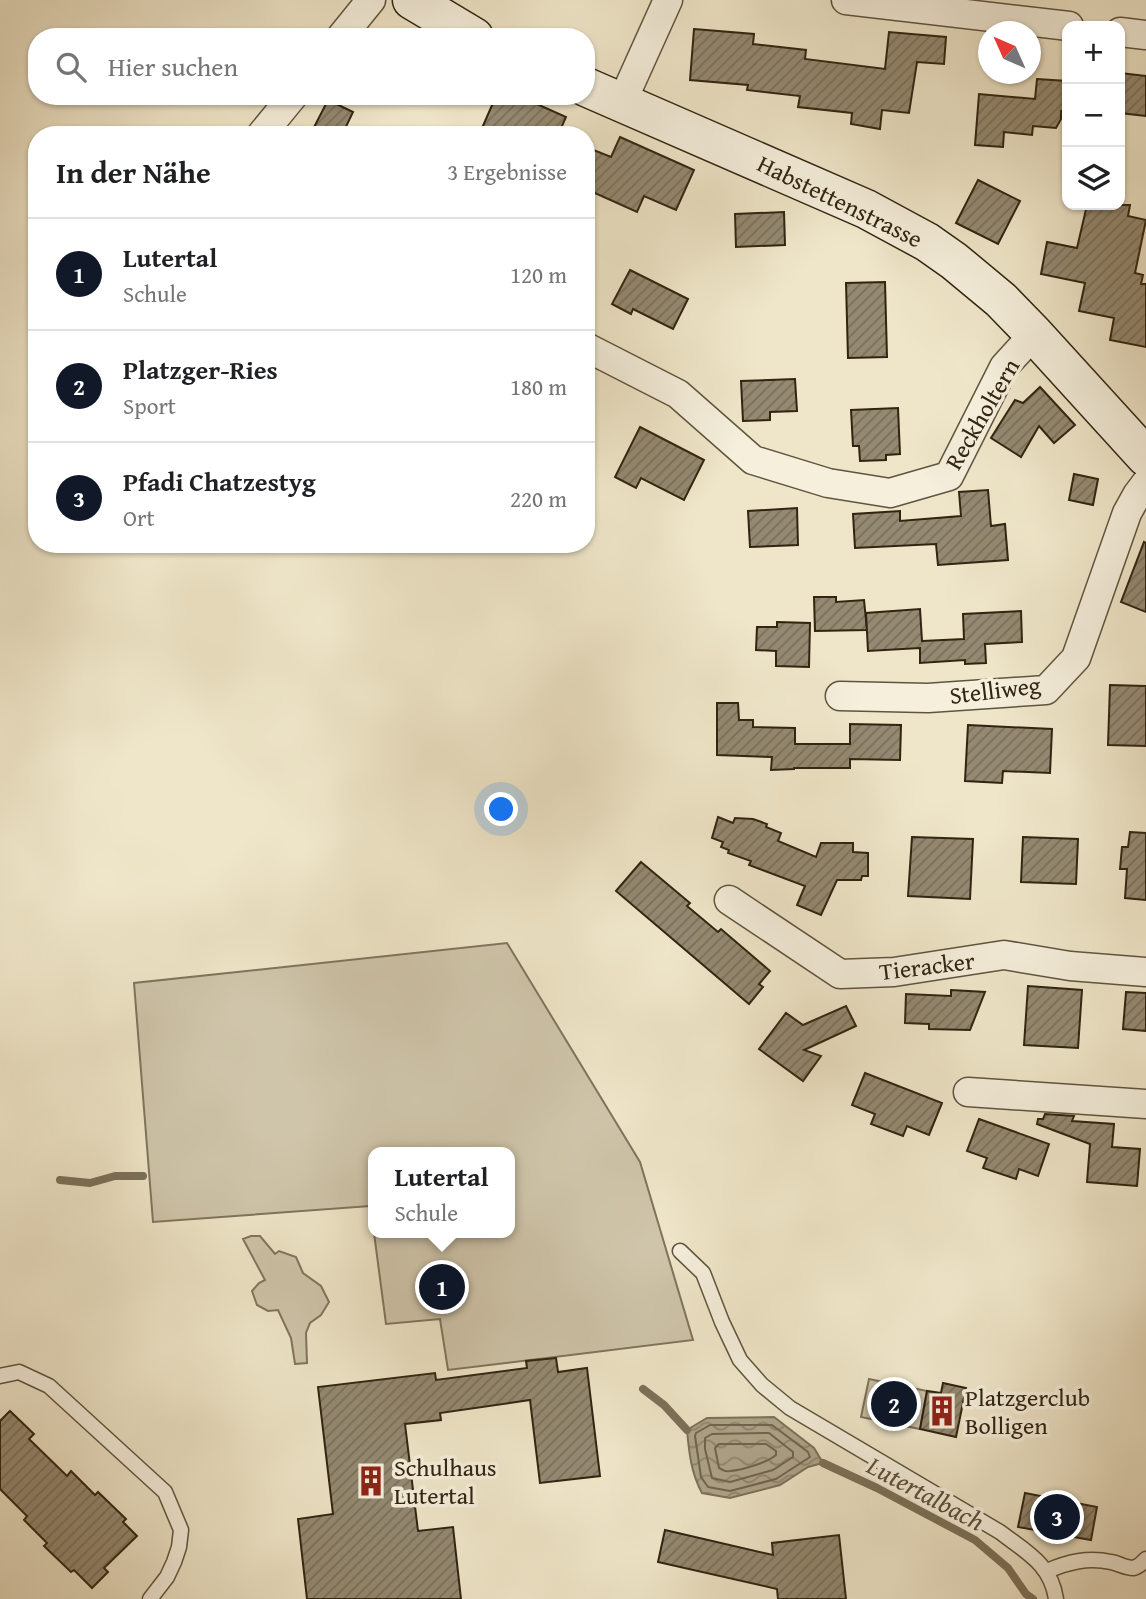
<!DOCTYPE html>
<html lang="de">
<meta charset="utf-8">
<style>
body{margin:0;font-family:"Gentium Book Plus",serif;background:#f6f6f6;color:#202124}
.controls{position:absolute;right:21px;top:21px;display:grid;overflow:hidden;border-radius:14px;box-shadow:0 2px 5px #0004}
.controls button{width:63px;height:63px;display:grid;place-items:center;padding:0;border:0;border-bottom:2px solid #e0e0e0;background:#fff;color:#202124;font:35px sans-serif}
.compass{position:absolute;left:978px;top:21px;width:63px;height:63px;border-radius:50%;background:#fff;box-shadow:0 2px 5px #0004;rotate:315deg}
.you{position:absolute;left:502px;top:810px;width:24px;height:24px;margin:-18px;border:5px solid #fff;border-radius:50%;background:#1a73e8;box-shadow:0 0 0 10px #1a73e833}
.badge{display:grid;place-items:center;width:46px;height:46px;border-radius:50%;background:#111827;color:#fff;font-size:23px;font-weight:700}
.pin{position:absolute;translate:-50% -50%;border:4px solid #fff;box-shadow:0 2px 7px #0006}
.popup{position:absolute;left:368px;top:1147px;width:147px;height:91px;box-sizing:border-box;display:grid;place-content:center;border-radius:14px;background:#fff;filter:drop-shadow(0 2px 5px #0005);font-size:23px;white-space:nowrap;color:#757577}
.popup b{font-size:26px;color:#202124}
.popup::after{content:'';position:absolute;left:50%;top:100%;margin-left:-14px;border:14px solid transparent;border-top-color:#fff}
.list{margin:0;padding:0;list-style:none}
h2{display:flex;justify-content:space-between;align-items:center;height:91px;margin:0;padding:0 28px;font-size:30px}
h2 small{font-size:23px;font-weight:400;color:#757577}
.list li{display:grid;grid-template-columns:46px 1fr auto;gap:21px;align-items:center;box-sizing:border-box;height:112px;padding:0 28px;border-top:2px solid #e0e0e0}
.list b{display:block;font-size:26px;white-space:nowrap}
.list p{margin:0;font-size:23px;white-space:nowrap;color:#757577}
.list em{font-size:23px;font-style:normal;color:#757577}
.icon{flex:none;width:38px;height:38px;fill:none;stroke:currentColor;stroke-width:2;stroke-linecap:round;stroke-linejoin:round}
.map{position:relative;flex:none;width:1146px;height:1599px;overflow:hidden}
.search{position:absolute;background:#fff;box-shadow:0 2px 5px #0004;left:28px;top:28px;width:567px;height:77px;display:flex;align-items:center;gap:18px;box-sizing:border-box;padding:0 24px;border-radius:28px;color:#757577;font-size:26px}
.panel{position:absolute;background:#fff;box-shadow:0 2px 5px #0004;left:28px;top:126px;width:567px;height:427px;border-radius:28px}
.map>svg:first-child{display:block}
.pitch{fill:#cfc5aa;stroke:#80745e;stroke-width:2}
.water{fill:url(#water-waves);stroke:#7c715a;stroke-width:2}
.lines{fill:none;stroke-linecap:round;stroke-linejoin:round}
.shore{stroke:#70644e;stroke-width:2}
.stream{stroke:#7c715a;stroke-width:8}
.building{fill:url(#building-hatch);stroke:#312411;stroke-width:2}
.lane-casing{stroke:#60543f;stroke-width:17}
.street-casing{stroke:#60543f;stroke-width:31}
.secondary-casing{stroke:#312411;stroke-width:41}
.lane{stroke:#f5efdc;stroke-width:14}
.street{stroke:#f5efdc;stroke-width:28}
.secondary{stroke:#f5efdc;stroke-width:38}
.labels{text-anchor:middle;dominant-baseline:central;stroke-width:7;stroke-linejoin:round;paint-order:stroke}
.street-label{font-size:24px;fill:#312411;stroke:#f5efdc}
.poi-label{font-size:24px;fill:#312411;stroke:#f5efdc;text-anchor:start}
.water-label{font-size:26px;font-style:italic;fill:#5d513b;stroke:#f5efdc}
</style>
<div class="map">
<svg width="1146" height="1599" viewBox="0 0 1146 1599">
<defs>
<pattern id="water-waves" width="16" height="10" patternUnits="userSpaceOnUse" patternTransform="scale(1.75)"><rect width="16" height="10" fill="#aea48a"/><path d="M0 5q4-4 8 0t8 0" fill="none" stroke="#8e856f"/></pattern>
<pattern id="building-hatch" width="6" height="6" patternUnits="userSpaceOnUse" patternTransform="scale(1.75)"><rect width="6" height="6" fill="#948971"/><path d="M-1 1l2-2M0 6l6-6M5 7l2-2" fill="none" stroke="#79705b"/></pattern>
</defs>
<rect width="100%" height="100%" fill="#efe6c9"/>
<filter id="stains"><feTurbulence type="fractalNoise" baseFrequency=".00286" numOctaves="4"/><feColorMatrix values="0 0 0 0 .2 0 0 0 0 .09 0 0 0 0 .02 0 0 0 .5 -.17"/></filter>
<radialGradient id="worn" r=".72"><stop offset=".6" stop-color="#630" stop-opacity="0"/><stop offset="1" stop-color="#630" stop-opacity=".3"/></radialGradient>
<!-- pitch -->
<g class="pitch">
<polygon points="507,943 640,1162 693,1340 448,1370 440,1319 386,1324 374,1233 510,1233 510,1152 374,1152 374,1232 370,1206 153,1222 134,983"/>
<polygon points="251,1236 260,1236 275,1254 279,1251 296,1257 303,1273 321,1286 329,1302 321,1315 310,1323 306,1333 307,1363 295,1364 291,1338 278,1310 268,1311 257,1305 252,1291 259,1283 265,1280 243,1239"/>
<polygon points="869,1379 927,1391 920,1429 861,1417"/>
</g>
<!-- water -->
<path class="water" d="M 774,1417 L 814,1448 L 823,1463 L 808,1467 L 780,1485 L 730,1498 L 702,1493 C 691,1473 689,1452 687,1430 L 707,1418 Z"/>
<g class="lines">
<!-- shore -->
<g class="shore">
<polygon points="710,1425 772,1425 808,1452 810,1457 776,1479 730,1491 708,1487 701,1477 695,1436 696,1433"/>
<polygon points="769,1433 793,1452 793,1457 773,1470 730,1482 712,1478 705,1449 705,1438 712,1434"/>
<path d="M 719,1444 L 766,1444 L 776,1451 L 776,1455 C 768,1462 743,1470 730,1471 C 724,1472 724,1470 719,1468 L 715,1448 Z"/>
</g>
<!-- stream -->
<g class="stream">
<polyline points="60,1180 90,1183 115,1176 143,1176"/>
<polyline points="643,1389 664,1405 687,1430"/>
<polyline points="823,1463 877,1488 975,1540 1008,1568 1026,1594 1033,1599"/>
</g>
</g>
<!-- building -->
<g class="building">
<polygon points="694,29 754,34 753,44 806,50 805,59 885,69 889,32 946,37 944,64 917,62 909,113 882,110 880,129 851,124 852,113 798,107 800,96 747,90 748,85 690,80"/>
<polygon points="1120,73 1146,76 1146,116 1120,113"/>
<polygon points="1037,79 1067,81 1067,111 1061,111 1061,119 1056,128 1033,126 1032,135 1004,132 1003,147 975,145 979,94 1035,99"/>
<polygon points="496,96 519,96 566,117 558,135 479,135"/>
<polygon points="328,100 353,112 342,135 310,135"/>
<polygon points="620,137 694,170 676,210 644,196 637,212 586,189 586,147 611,157"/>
<polygon points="978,180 1020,201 998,244 956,223"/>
<polygon points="1087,205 1130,205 1128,216 1146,220 1135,273 1143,275 1141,284 1146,284 1146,347 1110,340 1114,318 1079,311 1085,283 1041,274 1047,242 1077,248"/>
<polygon points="784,212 785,245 736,247 735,214"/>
<polygon points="630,270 688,299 673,329 633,309 631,314 612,304"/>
<polygon points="885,282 887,357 848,358 846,283"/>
<polygon points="795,379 797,411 770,412 770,420 743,421 741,381"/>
<polygon points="1040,387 1075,425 1054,443 1039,426 1021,457 991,438 1015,400 1023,403"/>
<polygon points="898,408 900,454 886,455 886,460 860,461 859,446 853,446 851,410"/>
<polygon points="640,427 704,460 684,500 641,478 636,488 615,477"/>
<polygon points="1074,474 1098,479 1093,505 1069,500"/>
<polygon points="988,490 991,526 1005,524 1008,560 938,565 936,544 855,548 853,514 900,511 900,521 961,516 959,492"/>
<polygon points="797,508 798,545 750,547 748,511"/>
<polygon points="1144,542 1146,543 1146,612 1121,602"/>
<polygon points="814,597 836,597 836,602 864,600 867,630 815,631"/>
<polygon points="920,609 922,641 964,639 963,614 1021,611 1022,642 985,644 986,663 965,664 965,660 920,663 920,648 868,651 866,613"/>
<polygon points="777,622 810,623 809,667 776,666 776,651 756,650 757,627 777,627"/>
<polygon points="1110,685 1146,686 1146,746 1108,745"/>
<polygon points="717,703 738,703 739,720 753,720 753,727 795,728 795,744 850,744 850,724 901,725 900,760 850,759 850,768 794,768 794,769 771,770 772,757 717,755"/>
<polygon points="968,725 1052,729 1050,773 1003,771 1002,783 965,781"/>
<polygon points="718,817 733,823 735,818 753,819 767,824 766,827 781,833 778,841 816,857 821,843 853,843 853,852 868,853 868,876 862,876 861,880 837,880 821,915 797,905 805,886 749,865 751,861 728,853 729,850 721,847 723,842 712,838"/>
<polygon points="1130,832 1146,833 1146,900 1125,898 1127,869 1120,869 1122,847 1128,847"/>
<polygon points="912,837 973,839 970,899 908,896"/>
<polygon points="1023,837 1078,839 1076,884 1021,882"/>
<polygon points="641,862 690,903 687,906 718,932 721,929 770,971 759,984 763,987 749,1004 616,891"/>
<polygon points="1028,986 1082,990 1078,1048 1024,1045"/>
<polygon points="951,990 985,992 970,1030 929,1029 929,1024 905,1023 906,994 951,996"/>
<polygon points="1126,992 1146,993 1146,1031 1123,1029"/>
<polygon points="846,1006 856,1026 804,1050 821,1056 803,1081 759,1049 786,1013 803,1025"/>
<polygon points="865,1073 942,1103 929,1135 907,1126 903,1136 871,1124 875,1114 852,1105"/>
<polygon points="1045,1114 1074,1116 1072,1121 1114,1124 1112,1147 1140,1149 1137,1186 1087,1182 1090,1144 1037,1124 1038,1119 1043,1119"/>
<polygon points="979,1119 1049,1144 1038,1176 1019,1169 1016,1179 983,1168 987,1158 967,1151"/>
<polygon points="556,1358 558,1372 587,1368 600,1476 540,1483 530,1400 440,1413 441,1420 405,1424 418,1531 453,1527 461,1599 307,1599 298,1519 333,1514 318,1387 435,1373 436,1380 527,1368 526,1361"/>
<polygon points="943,1383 966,1388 956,1437 920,1429 927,1391 941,1393"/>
<polygon points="10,1411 34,1434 29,1439 67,1476 71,1471 95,1495 98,1492 126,1519 123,1522 137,1536 104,1568 108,1572 92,1588 74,1570 71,1572 44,1546 47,1543 24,1520 27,1516 0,1489 0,1421"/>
<polygon points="1025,1493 1097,1507 1091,1540 1018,1527"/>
<polygon points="665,1530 773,1555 772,1543 839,1535 846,1599 778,1599 777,1589 658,1562"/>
</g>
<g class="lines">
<!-- lane casing -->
<g class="lane-casing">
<g id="lane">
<path d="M 680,1251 L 703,1273 L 722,1322 L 740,1360 L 762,1385 L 790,1408 L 1000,1532 C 1026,1552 1051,1564 1056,1599"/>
<polyline points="0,1376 19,1372 49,1386 165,1492 181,1530 179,1547 174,1562 167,1577 150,1599"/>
<path d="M 1047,1571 C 1068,1562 1088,1557 1111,1562 C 1118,1563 1125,1568 1133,1568 C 1139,1567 1142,1563 1146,1559"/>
</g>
</g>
<!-- street casing -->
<g class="street-casing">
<g id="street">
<polyline points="846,0 1069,26"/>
<polyline points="1120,32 1146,35"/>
<polyline points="341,37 371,0"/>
<polyline points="622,102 668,0"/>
<polyline points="261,135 293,96"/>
<polyline points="586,347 678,394 753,460 828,483 890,493 949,476 1004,367 1034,334"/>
<polyline points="840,696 928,698 1046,690 1076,658 1127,513 1137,495 1146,483"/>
<polyline points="729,900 840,974 894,972 1004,955 1070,966 1146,972"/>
<polyline points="968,1092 1146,1104"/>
</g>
</g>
<!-- secondary casing -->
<g class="secondary-casing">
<g id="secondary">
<polyline points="412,0 474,37"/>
<polyline points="586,87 866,209 927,242 954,261 1001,300 1034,334 1146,457"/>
</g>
</g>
<!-- lane -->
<use href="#lane" class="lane"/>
<!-- street -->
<use href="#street" class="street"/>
<!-- secondary -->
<use href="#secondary" class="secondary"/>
</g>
<!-- icons -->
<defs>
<g id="building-bare" transform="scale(2.415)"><path d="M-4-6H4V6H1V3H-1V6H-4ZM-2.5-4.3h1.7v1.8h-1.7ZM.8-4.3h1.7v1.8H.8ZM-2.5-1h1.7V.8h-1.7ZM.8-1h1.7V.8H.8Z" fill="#8f2418" stroke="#f5efdc" stroke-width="2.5" paint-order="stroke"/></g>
</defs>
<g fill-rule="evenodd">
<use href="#building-bare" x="942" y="1411"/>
<use href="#building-bare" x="371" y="1481"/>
</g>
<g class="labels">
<!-- street labels -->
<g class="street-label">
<text transform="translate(840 201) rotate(26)">Habstettenstrasse</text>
<text transform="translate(982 414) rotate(-60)">Reckholtern</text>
<text transform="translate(995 690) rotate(-7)">Stelliweg</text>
<text transform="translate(927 966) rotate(-7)">Tieracker</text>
</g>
<!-- poi labels -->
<g class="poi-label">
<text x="965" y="1397">Platzgerclub<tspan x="965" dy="28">Bolligen</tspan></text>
<text x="394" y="1467">Schulhaus<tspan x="394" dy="28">Lutertal</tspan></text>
</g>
<!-- water labels -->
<g class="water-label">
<text transform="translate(926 1493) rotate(28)">Lutertalbach</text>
</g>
</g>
<rect width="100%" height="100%" filter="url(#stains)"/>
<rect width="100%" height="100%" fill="url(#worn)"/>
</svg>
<div class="controls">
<button>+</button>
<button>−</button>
<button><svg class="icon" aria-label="layers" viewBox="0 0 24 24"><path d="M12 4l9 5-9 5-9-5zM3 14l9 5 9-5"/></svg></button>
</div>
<svg class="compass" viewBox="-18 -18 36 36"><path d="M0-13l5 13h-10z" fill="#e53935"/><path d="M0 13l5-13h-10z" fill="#757577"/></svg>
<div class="you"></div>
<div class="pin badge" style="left:442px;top:1287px">1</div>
<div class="popup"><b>Lutertal</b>Schule</div>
<div class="pin badge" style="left:894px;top:1404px">2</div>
<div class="pin badge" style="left:1057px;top:1517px">3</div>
<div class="search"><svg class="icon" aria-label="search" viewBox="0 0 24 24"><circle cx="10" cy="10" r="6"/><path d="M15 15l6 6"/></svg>Hier suchen</div>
<section class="panel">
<h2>In der Nähe<small>3 Ergebnisse</small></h2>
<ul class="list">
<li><span class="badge">1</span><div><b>Lutertal</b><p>Schule</p></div><em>120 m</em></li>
<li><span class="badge">2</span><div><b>Platzger-Ries</b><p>Sport</p></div><em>180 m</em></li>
<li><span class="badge">3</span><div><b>Pfadi Chatzestyg</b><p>Ort</p></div><em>220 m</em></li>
</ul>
</section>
</div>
